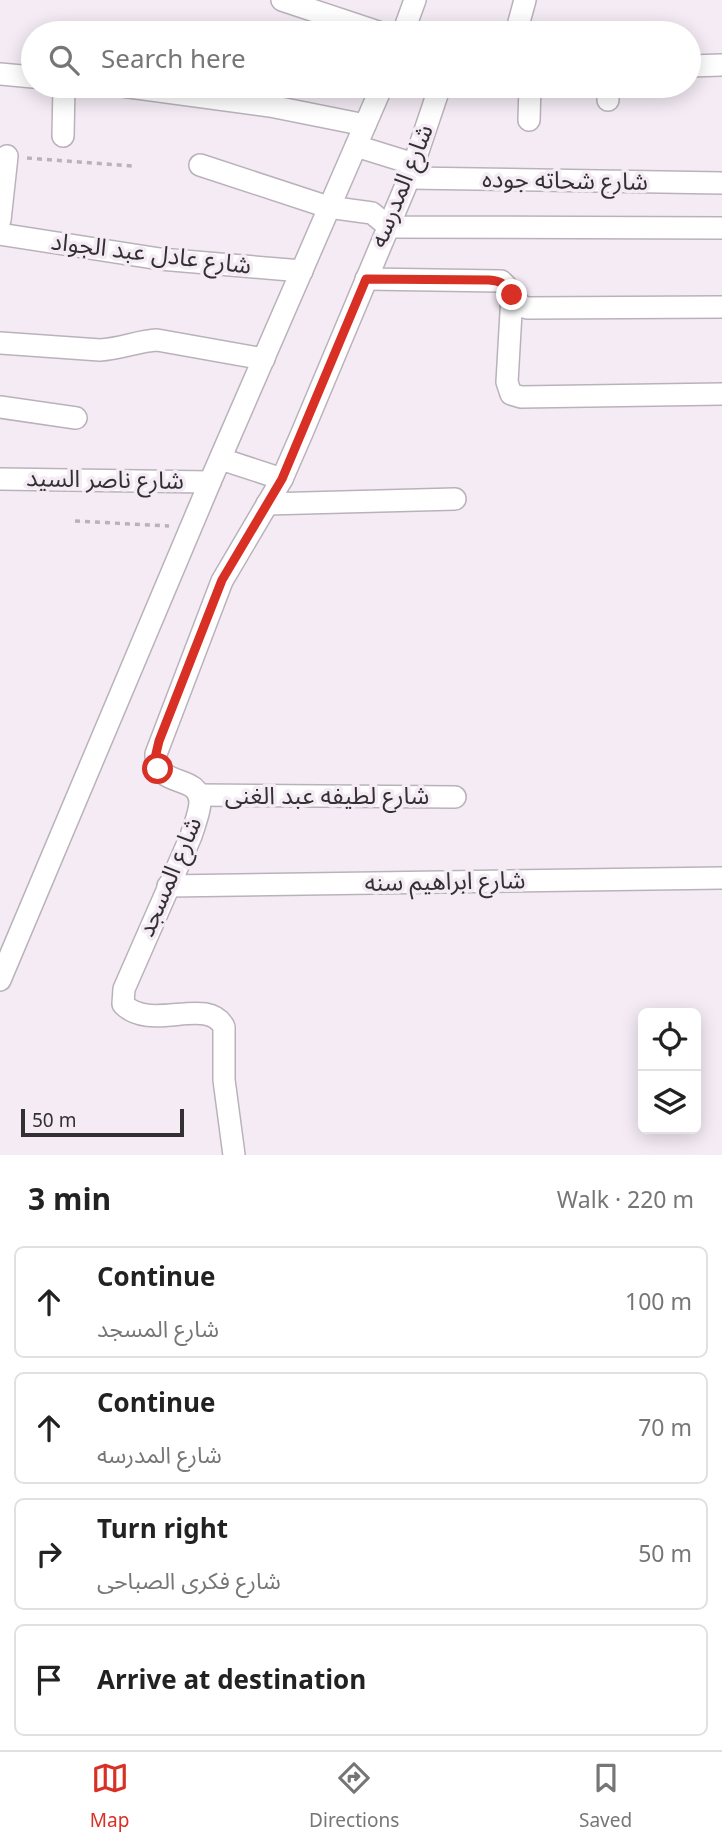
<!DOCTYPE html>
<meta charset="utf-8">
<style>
body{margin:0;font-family:Georgia,"Noto Sans Arabic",serif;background:#f6f6f6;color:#222}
.controls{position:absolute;right:21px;bottom:21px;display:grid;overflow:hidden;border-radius:10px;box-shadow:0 4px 18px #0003}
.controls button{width:63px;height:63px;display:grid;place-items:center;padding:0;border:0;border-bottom:2px solid #e0e0e0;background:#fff;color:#222;font:35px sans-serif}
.scale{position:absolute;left:21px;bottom:18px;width:163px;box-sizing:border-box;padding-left:7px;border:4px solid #333033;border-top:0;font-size:19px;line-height:24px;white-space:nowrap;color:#333033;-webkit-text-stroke:5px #f4ebf5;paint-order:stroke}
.stop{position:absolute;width:21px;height:21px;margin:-16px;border:5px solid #d93025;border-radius:50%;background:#fff}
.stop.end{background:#d93025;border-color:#fff;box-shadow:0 2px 7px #0008}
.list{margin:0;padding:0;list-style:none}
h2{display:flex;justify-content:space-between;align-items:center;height:91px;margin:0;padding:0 28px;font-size:30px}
h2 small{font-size:23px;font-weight:400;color:#767676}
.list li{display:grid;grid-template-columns:46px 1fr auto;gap:21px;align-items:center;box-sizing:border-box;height:112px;margin:0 14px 14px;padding:0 14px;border:2px solid #e0e0e0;border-radius:10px}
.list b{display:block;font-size:26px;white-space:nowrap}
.list p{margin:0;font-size:23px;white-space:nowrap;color:#767676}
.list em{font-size:23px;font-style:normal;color:#767676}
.icon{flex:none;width:38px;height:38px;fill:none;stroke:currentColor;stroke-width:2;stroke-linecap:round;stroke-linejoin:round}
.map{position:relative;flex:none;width:722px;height:1155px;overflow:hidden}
.search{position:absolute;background:#fff;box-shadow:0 4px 18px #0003;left:21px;right:21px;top:21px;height:77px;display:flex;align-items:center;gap:18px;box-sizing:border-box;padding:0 24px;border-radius:38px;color:#767676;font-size:26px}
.sheet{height:595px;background:#fff}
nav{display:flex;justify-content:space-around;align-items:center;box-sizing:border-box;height:98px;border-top:2px solid #e0e0e0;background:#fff;font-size:19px;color:#767676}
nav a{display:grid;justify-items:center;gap:4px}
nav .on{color:#d93025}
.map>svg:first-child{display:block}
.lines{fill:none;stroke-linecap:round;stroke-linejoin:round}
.minor-casing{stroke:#bab2bb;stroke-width:24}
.path{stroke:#b9b2ba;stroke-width:3.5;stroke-dasharray:5 5;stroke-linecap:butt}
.minor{stroke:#fff;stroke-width:21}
.route{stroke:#d93025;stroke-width:9}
.labels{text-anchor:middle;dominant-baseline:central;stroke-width:7;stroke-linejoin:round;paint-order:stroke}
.street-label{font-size:24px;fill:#333033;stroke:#f4ebf5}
</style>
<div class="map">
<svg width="722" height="1155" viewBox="0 0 722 1155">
<rect width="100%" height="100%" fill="#f4ebf5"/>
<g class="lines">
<!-- minor casing -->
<g class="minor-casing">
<g id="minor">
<polyline points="282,0 381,33"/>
<polyline points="403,33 415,0"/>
<polyline points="516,33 525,0"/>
<polyline points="689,66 722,65"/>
<polyline points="0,74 33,77"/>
<polyline points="122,86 270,106 365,125"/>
<polyline points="608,100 608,86"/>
<polyline points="529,120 530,86"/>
<polyline points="63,136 64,86"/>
<polyline points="356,146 414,164"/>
<polyline points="200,165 328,207 372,213 389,227 722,228"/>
<polyline points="409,178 722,183"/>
<polyline points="0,220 7,156"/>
<polyline points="0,234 160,259 302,271"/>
<path d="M 366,279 L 501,281 C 512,289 513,304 527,308 L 722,307"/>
<polyline points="512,295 507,382 511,394 521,397 722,394"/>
<path d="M 0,343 L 100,350 C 120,349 138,341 157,340 L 264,359"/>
<polyline points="0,407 76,418"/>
<polyline points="221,459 282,479"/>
<polyline points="0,479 210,482"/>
<polyline points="267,504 455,499"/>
<polyline points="199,795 455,797"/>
<polyline points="168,886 722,878"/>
<polyline points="0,980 210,482 382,86"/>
<path d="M 234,1155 L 224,1080 L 224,1027 C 208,995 150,1033 123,1004 L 124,989 L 191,836 C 194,826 199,815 200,803 C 200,772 155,790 156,754 L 222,581 L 282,479 L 302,433 L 409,178 L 440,86"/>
</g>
</g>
<!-- path -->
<g class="path">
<polyline points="27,158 132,166"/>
<polyline points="75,521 169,526"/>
</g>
<!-- minor -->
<use href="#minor" class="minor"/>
</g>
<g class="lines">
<!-- route -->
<path class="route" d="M 158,769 L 155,758 L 159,741 L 222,580 L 282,479 L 366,279 L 489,280 C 501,281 506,284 512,295"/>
</g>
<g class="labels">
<!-- street labels -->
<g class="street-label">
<text transform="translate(565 181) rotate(1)">شارع شحاته جوده</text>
<text transform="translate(402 186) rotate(-68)">شارع المدرسه</text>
<text transform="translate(151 254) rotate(7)">شارع عادل عبد الجواد</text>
<text transform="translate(105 480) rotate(1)">شارع ناصر السيد</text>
<text x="327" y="796">شارع لطيفه عبد الغنى</text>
<text transform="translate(170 877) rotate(-67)">شارع المسجد</text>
<text transform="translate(445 882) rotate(-1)">شارع ابراهيم سنه</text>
</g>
</g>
</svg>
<div class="controls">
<button><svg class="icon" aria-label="locate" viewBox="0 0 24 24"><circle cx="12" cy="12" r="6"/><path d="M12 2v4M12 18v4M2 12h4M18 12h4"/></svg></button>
<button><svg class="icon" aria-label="layers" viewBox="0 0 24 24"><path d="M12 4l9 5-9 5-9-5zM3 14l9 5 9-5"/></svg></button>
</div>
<div class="scale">50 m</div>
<div class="stop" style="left:158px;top:769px"></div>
<div class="stop end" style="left:512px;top:295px"></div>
<div class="search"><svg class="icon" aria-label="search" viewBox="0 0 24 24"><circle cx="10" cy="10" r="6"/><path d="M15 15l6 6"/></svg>Search here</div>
</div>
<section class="sheet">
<h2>3 min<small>Walk · 220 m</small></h2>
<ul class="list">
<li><svg class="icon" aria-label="ahead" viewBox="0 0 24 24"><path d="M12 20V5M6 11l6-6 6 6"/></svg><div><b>Continue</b><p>شارع المسجد</p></div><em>100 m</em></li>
<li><svg class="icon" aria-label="ahead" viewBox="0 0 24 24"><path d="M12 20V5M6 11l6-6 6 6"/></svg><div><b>Continue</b><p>شارع المدرسه</p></div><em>70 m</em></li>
<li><svg class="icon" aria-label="right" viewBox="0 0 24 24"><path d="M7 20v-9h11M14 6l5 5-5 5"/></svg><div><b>Turn right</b><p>شارع فكرى الصباحى</p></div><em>50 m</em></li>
<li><svg class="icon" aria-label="arrive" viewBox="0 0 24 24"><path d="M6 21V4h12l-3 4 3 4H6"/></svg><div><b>Arrive at destination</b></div></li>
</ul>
</section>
<nav>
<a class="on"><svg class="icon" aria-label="map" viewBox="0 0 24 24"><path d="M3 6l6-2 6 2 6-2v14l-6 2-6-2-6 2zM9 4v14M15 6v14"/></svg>Map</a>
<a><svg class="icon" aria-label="directions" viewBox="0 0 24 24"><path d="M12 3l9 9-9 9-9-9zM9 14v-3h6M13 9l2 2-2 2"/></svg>Directions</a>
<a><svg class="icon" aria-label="saved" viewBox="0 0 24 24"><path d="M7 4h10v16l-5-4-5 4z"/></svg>Saved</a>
</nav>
